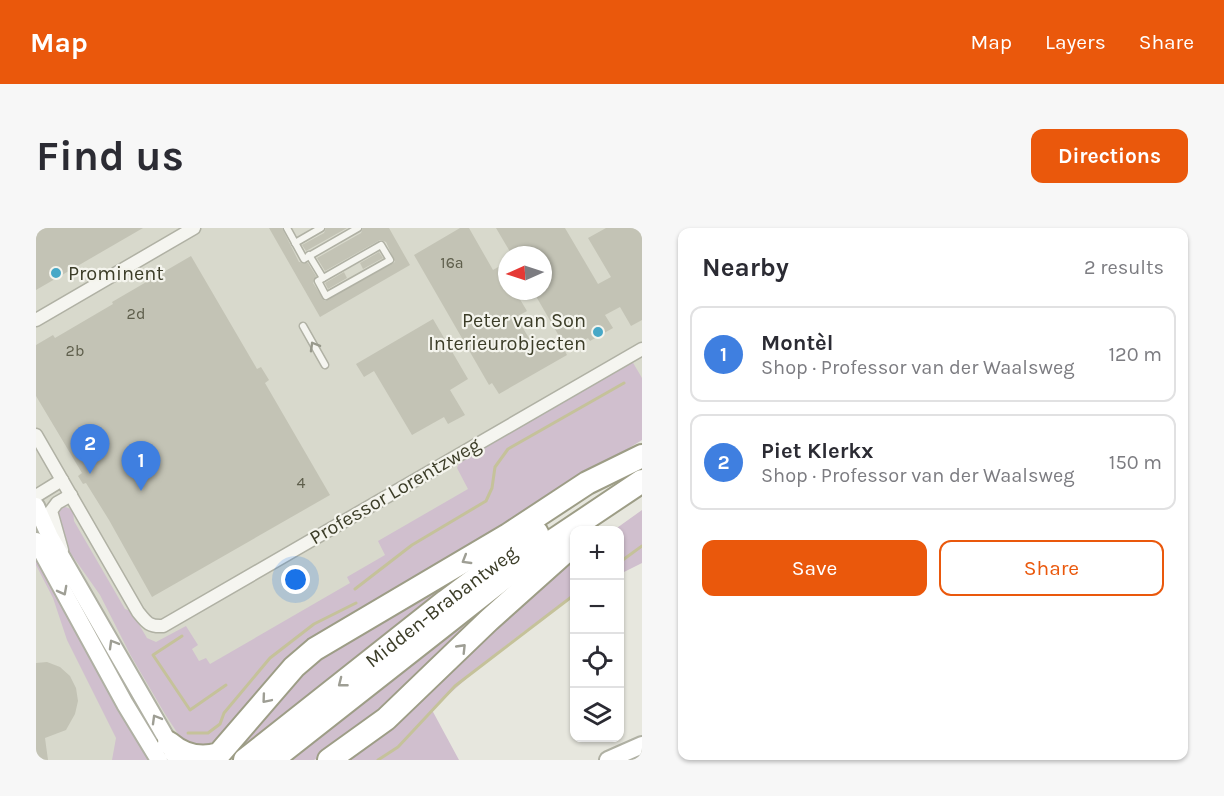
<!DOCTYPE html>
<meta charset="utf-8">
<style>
body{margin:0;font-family:Karla,sans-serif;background:#f7f7f7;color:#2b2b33}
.controls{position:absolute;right:18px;bottom:18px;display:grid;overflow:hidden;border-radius:12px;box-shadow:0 2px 4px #0004}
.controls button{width:54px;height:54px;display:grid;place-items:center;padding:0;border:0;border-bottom:2px solid #e1e1e2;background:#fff;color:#2b2b33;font:30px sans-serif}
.compass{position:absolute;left:462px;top:18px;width:54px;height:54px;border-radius:50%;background:#fff;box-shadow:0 2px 4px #0004;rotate:267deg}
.you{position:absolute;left:260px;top:352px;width:21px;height:21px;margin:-15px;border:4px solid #fff;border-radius:50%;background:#1a73e8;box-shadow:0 0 0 9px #1a73e833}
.badge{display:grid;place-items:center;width:39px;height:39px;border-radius:50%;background:#ea580c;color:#fff;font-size:20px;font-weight:700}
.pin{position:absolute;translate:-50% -50px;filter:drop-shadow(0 2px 3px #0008)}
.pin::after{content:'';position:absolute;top:32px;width:21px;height:18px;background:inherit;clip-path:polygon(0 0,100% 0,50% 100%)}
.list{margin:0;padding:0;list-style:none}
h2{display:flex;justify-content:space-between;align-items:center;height:78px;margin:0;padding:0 24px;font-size:26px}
h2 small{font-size:20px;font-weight:400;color:#7c7c81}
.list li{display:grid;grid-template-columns:39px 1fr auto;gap:18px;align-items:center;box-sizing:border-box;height:96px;margin:0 12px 12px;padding:0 12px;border:2px solid #e1e1e2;border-radius:12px}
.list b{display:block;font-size:22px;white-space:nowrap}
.list p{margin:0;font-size:20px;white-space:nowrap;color:#7c7c81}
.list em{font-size:20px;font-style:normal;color:#7c7c81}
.actions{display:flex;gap:12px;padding:18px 24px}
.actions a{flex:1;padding:14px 0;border:2px solid #ea580c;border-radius:12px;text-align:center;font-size:21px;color:#ea580c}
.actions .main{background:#ea580c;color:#fff}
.icon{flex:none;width:33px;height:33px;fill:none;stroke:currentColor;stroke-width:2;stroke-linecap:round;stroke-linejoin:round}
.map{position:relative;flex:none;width:606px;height:532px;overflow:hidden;border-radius:12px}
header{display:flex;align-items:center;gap:36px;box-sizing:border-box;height:84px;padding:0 30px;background:#ea580c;color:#fff}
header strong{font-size:28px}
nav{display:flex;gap:33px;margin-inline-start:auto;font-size:21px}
.intro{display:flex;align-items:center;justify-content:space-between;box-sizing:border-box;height:144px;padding:0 36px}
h1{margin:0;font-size:42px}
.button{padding:15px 27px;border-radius:12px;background:#ea580c;color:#fff;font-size:21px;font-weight:700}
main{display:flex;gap:36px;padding:0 36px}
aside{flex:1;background:#fff;border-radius:12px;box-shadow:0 2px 4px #0004}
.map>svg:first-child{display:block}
.built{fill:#d8d9cc;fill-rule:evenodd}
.green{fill:#d0bfce}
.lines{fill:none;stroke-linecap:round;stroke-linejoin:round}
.stream{stroke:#c5c29a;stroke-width:3}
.building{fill:#c3c3b5}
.lane-casing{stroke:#b0b1a4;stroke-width:9}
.street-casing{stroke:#b0b1a4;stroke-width:15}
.secondary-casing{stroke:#b0b1a4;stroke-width:20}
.highway-casing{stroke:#9d9d86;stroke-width:26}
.lane{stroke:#f5f5f0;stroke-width:6}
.street{stroke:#f5f5f0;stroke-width:12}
.secondary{stroke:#fff;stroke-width:16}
.highway{stroke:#fff;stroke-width:22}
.oneway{stroke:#98998c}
.oneway2{stroke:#9e9e94}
.poi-dot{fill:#47a8c7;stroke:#f4f4ed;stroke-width:2}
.labels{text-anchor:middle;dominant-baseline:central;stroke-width:4.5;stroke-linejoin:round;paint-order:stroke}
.number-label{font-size:16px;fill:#5e5e4b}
.poi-label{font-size:20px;fill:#3c3d28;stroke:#f4f4ed;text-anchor:start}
.street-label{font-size:20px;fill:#3c3d28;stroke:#f4f4ed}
</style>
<header>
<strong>Map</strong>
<nav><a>Map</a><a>Layers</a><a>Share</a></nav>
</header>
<div class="intro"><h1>Find us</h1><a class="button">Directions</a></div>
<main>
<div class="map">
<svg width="606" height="532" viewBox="0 0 606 532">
<rect width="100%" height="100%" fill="#e7e7de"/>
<!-- built -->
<path class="built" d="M 0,0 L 606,0 L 606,171 L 347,331 L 178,504 L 146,532 L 0,532 ZM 471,27 L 507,27 L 507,63 L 471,63 Z"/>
<!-- green -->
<g class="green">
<polygon points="596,133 606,150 606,212 371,358 288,402 259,421 235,446 182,512 168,517 155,516 144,509 129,486 95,428 64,367 33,323 19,290 27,278 37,282 38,293 89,381 95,383 111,410 120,414 150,398 162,417 156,421 163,433 170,430 174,436 314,355 311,349 349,327 342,313 432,261 421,240 424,233"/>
<polygon points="606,282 606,335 584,346 584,302 578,302"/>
<polygon points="483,303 200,526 199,525 280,428"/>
<polygon points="0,326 113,532 76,532 80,510 31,412 17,370 0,337"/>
<polygon points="509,331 301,521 278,532 252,532"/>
<path d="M 538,333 L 538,369 C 487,401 439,441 396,482 L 423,532 L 305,532 L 347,508 L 500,364 Z"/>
</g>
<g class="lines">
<!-- stream -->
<g class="stream">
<polyline points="584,334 606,318"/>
<polyline points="319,361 376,317 450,273 456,260 459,239 472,221 588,155"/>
<polyline points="146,408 117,427 154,482 190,457"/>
<polyline points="152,505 172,505 184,496 188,485 234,430 278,396 320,375"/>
<polyline points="342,532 362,519 419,458 538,367"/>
</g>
</g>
<!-- building -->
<g class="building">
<polygon points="0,0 107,0 0,62"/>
<polygon points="233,0 246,0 263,34 272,35 280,48 277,55 289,73 359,34 350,14 344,12 289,43 281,30 325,5 327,0 353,0 374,37 284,89"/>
<polygon points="290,0 311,0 270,23 266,17 288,5"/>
<polygon points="424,0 433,0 457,42 464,38 471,49 471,63 479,63 491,83 480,89 498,118 507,113 513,123 527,115 497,63 507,63 507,27 476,27 460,0 529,0 562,56 575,49 552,10 570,0 606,0 606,92 595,98 584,79 569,87 577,100 554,113 552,110 529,123 531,127 463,166 456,155 453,157 378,27"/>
<polygon points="343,24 347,30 327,41 324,35"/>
<polygon points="155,28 221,141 225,139 233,152 229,155 294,267 116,369 73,292 50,255 47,256 42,248 46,245 0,168 0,117 17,107 19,110 77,76 76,74"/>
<polygon points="308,44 311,50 292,61 289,55"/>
<polygon points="397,91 432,151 414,162 429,187 412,196 408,189 376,207 338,143 328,149 320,136"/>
<polygon points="11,434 24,439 34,448 40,460 42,473 39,486 30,502 9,510 12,532 0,532 0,435"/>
</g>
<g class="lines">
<!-- lane casing -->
<g class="lane-casing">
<g id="lane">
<polyline points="251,0 268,31 322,0"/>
<polyline points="259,15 285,0"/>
<polygon points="345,17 354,32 290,68 282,53"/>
<polyline points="273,27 287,50"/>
<polyline points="267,98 289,137"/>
</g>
</g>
<!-- street casing -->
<g class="street-casing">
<g id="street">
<polyline points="0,92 158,0"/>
<path d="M 0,207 L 102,384 C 110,394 113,399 127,398 L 606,121"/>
<polyline points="0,268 26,252"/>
<polyline points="26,322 15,283 21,275 35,267"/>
</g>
</g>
<!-- secondary casing -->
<g class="secondary-casing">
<g id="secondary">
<polyline points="0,278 14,309 133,515 137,526"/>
<polyline points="0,313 89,476 123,532"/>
<polyline points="572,532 606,517"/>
</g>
</g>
<!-- highway casing -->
<g class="highway-casing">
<g id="highway">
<path d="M 133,515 C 148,528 164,532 183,526 L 258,439 L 279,421 L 472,307 L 551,255 L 606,228"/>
<path id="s1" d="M 209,532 L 410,373 L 501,305"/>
<polyline points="236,532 506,320 606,253"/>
<polyline points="293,532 350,491 453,392 538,316"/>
</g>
</g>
<!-- lane -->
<use href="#lane" class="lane"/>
<!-- street -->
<use href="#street" class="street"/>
<!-- secondary -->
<use href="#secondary" class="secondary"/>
<!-- highway -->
<use href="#highway" class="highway"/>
</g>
<!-- one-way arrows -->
<defs><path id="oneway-chevron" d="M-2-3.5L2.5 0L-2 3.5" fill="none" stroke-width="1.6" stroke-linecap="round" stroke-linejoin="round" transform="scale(1.5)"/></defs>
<use class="oneway" href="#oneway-chevron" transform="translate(278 118) rotate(-120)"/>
<g class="oneway2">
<use href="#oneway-chevron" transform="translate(430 332) rotate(149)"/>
<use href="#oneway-chevron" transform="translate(27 363) rotate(62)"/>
<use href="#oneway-chevron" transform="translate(77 416) rotate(-120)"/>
<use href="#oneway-chevron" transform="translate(426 420) rotate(-46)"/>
<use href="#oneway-chevron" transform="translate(306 455) rotate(142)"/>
<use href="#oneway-chevron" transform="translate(230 471) rotate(130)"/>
<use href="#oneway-chevron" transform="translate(120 491) rotate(-120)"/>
</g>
<!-- markers -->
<g class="poi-dot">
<circle cx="20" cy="45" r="6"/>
<circle cx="562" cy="104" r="6"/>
</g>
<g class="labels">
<!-- number labels -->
<g class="number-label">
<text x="416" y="34">16a</text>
<text x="100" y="85">2d</text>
<text x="39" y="122">2b</text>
<text x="265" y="254">4</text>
</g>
<!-- poi labels -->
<g class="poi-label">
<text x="32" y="45">Prominent</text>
<text x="550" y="92" text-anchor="end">Peter van Son<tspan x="550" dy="23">Interieurobjecten</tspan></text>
</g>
<!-- street labels -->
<g class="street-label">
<text transform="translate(359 263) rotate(-30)">Professor Lorentzweg</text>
<text stroke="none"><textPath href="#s1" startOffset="249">Midden-Brabantweg</textPath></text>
</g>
</g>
</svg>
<div class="controls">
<button>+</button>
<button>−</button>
<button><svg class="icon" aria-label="locate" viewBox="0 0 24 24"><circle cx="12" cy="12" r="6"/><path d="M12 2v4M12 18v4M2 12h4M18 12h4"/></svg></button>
<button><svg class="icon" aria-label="layers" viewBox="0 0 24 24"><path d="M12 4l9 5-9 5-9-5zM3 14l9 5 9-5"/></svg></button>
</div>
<svg class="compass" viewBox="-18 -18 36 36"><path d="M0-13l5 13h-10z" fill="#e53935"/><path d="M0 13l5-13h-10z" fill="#7c7c81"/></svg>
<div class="you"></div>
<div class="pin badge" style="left:105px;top:263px;background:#3f7fe0">1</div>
<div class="pin badge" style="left:54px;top:246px;background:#3f7fe0">2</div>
</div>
<aside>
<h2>Nearby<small>2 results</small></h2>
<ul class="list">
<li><span class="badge" style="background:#3f7fe0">1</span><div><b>Montèl</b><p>Shop · Professor van der Waalsweg</p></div><em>120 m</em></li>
<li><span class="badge" style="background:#3f7fe0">2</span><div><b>Piet Klerkx</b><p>Shop · Professor van der Waalsweg</p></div><em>150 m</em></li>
</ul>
<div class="actions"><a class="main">Save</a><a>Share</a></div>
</aside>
</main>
